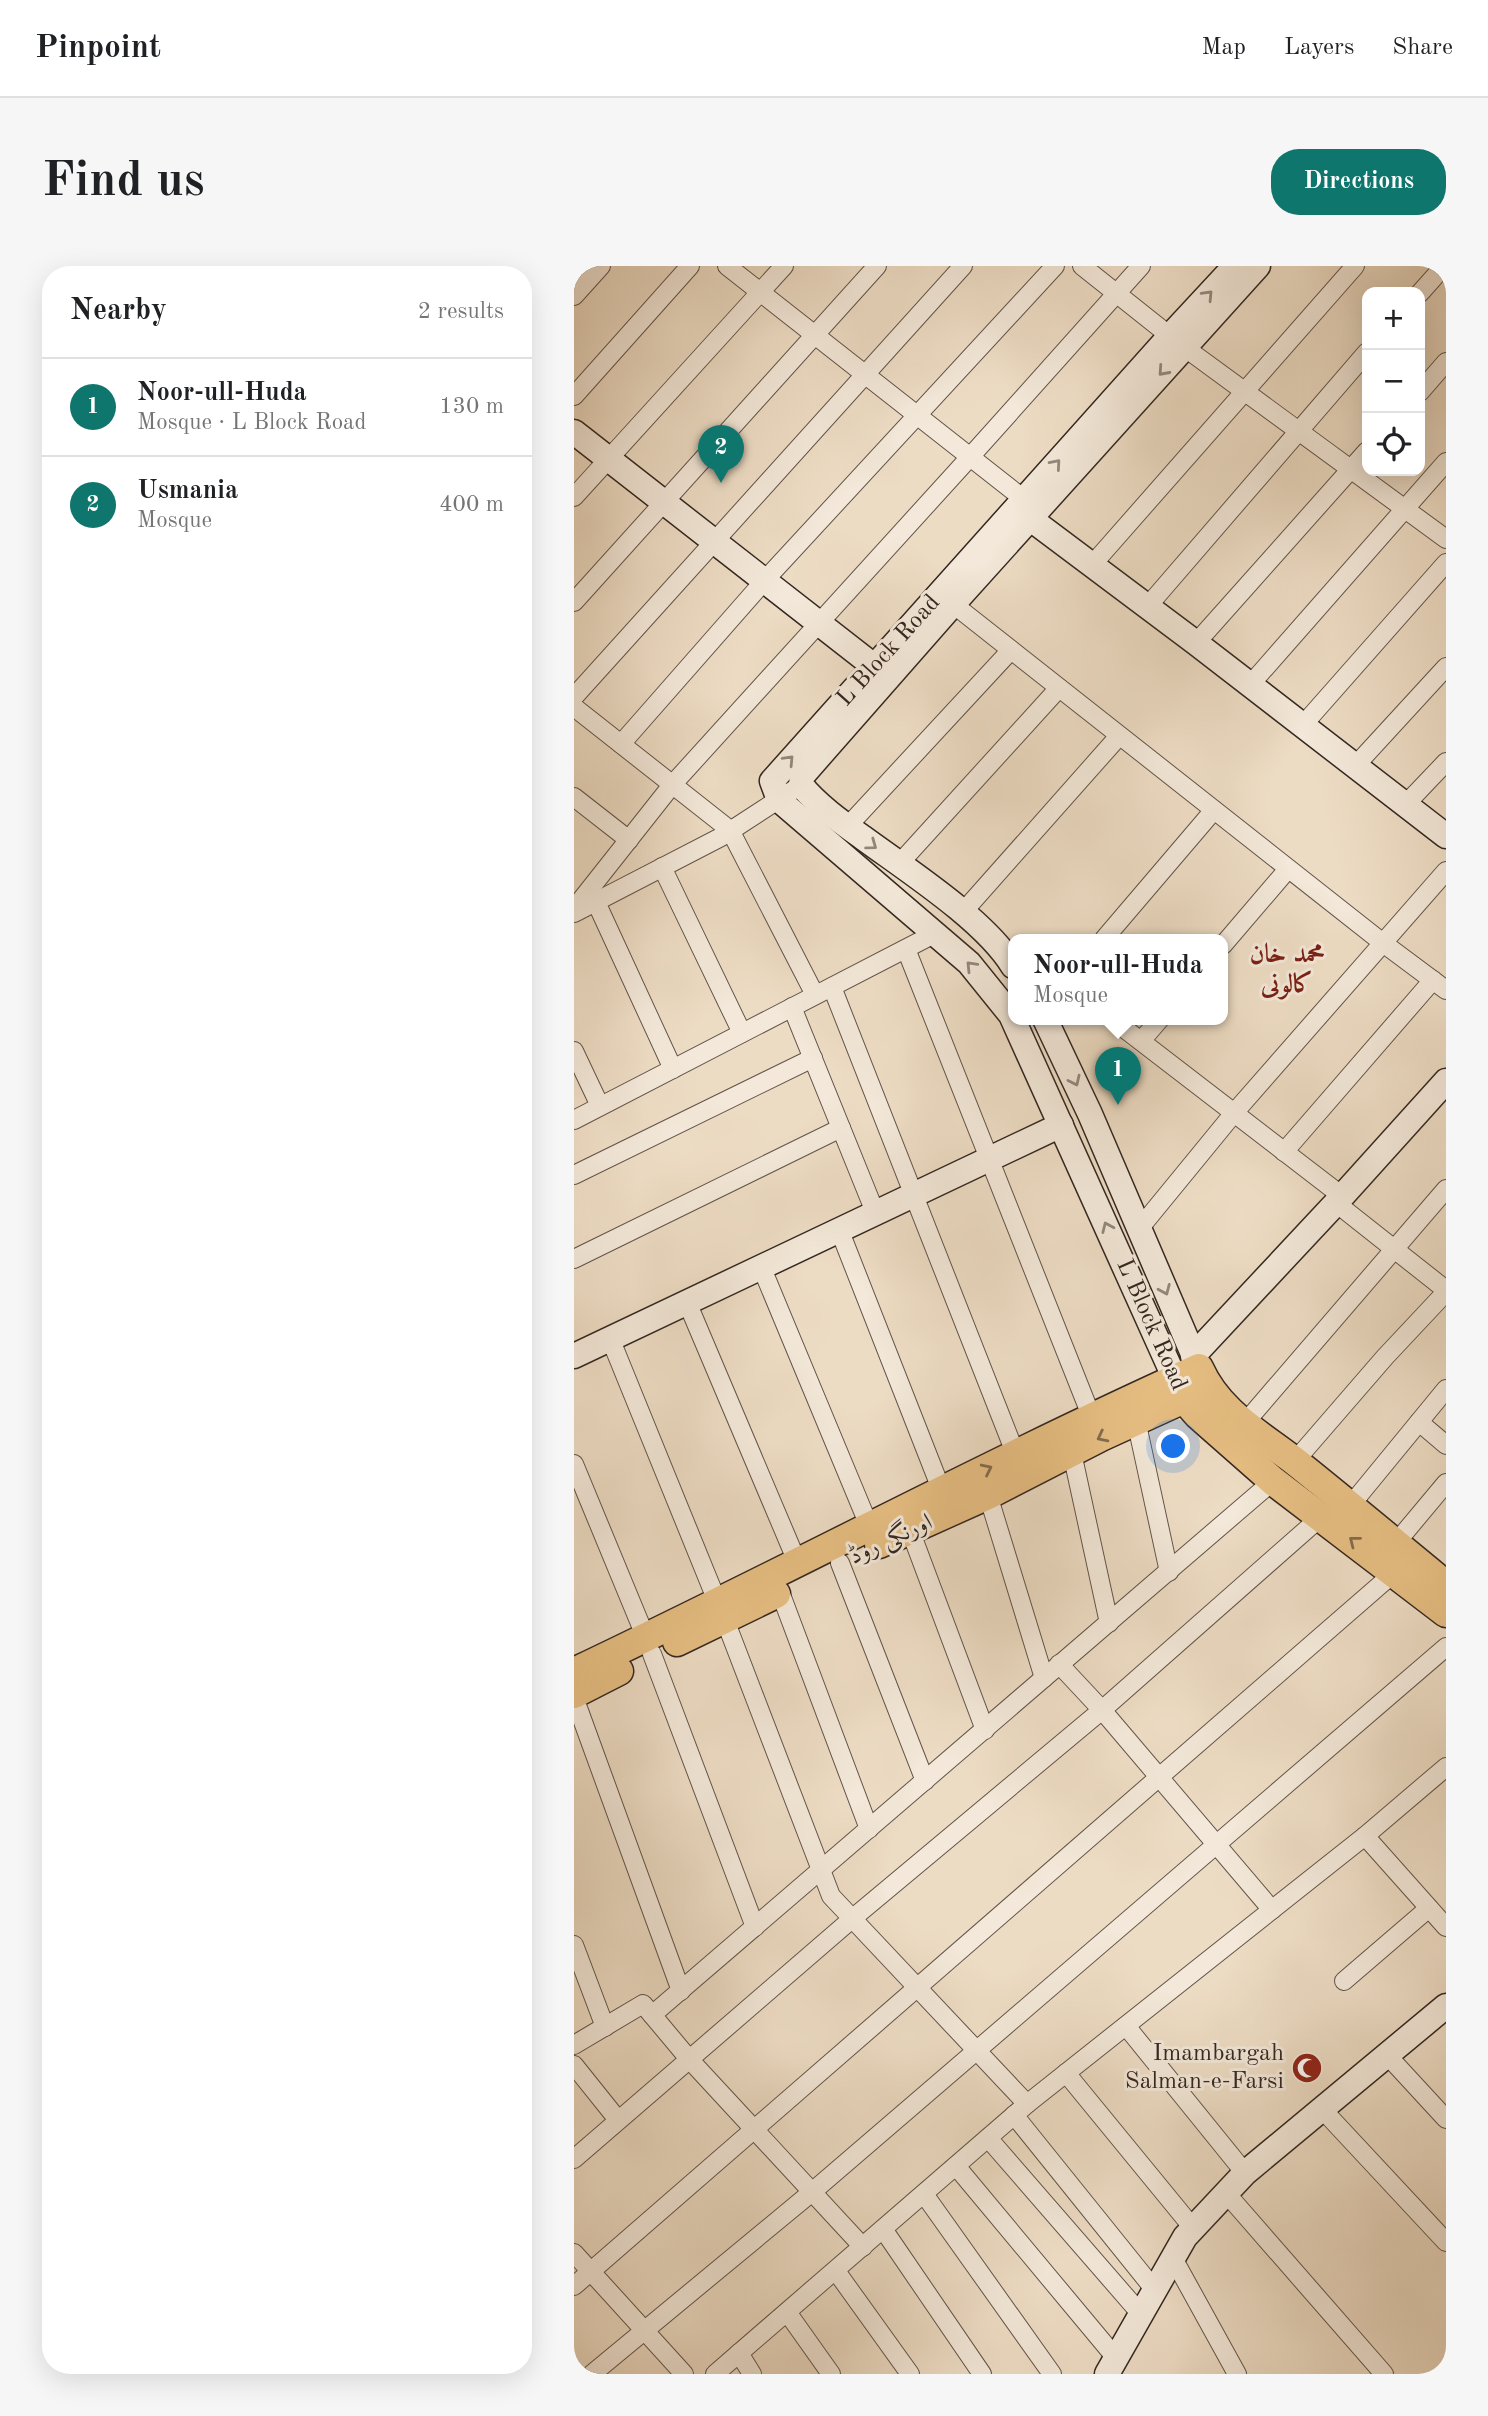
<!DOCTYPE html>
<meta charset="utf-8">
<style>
body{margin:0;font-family:"Old Standard TT",Amiri,serif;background:#f6f6f6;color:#202124}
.controls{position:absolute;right:21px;top:21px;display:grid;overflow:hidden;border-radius:14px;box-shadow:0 7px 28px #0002}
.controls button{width:63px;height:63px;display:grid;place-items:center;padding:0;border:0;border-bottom:2px solid #e0e0e0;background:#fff;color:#202124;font:35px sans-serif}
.you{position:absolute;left:600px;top:1181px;width:24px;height:24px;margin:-18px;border:5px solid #fff;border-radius:50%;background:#1a73e8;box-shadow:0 0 0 10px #1a73e833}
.badge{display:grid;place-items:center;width:46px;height:46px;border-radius:50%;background:#0f766e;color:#fff;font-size:23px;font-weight:700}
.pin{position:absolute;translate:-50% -58px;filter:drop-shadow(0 2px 4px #0008)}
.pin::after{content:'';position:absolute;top:37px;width:24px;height:21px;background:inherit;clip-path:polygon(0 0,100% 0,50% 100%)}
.popup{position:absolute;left:434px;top:668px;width:220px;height:91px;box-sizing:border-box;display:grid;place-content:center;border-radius:14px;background:#fff;filter:drop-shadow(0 2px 5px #0005);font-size:23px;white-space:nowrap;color:#757577}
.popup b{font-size:26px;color:#202124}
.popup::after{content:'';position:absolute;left:50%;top:100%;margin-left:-14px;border:14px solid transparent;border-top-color:#fff}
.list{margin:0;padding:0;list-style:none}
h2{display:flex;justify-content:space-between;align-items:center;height:91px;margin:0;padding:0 28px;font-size:30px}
h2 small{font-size:23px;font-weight:400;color:#757577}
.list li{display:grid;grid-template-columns:46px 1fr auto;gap:21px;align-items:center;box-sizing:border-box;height:98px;padding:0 28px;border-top:2px solid #e0e0e0}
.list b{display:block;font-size:26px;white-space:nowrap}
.list p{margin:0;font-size:23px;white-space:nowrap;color:#757577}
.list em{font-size:23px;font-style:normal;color:#757577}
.icon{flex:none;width:38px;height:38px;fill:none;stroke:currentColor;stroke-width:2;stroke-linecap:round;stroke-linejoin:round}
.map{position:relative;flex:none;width:872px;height:2108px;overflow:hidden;border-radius:28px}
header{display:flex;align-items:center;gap:42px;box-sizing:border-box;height:98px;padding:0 35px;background:#fff;border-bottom:2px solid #e0e0e0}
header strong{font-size:33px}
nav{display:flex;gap:38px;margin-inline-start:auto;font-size:24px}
.intro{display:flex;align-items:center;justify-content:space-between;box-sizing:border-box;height:168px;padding:0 42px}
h1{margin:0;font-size:49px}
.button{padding:18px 32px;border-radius:28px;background:#0f766e;color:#fff;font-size:24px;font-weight:700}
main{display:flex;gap:42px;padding:0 42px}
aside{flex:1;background:#fff;border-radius:28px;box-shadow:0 7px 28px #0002}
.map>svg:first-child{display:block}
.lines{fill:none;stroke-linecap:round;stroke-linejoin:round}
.street-casing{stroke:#62544a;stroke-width:20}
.secondary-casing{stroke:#332721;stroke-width:27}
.primary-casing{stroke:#332721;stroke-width:31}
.street{stroke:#f3e8d9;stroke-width:18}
.secondary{stroke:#f3e8d9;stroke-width:24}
.primary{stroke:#e6be82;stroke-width:28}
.oneway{stroke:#93887d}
.oneway2{stroke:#846b4d}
.labels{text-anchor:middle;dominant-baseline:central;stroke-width:6;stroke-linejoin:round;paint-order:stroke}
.street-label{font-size:24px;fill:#332721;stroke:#f3e8d9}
.poi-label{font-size:24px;fill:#332721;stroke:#f3e8d9;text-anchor:end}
.neighbourhood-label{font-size:26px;font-weight:bold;fill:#7a1f14;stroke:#f3e8d9}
</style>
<header>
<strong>Pinpoint</strong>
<nav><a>Map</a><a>Layers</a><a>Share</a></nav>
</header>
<div class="intro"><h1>Find us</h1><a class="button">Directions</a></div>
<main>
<aside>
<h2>Nearby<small>2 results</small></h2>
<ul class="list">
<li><span class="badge">1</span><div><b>Noor-ull-Huda</b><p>Mosque · L Block Road</p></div><em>130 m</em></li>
<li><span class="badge">2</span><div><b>Usmania</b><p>Mosque</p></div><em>400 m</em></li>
</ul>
</aside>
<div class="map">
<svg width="872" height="2108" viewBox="0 0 872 2108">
<rect width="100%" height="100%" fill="#eddcc4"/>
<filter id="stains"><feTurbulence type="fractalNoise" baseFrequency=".00286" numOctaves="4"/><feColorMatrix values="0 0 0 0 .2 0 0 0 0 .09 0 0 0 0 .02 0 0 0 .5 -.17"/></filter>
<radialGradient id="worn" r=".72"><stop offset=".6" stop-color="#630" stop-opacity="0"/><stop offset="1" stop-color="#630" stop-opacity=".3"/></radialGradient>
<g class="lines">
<!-- street casing -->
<g class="street-casing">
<g id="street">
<polyline points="153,0 451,234"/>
<polyline points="508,0 596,70"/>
<polyline points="846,27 870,0"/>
<polyline points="0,30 27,0"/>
<polyline points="610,81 872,273"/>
<polyline points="846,126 872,96"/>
<polyline points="0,130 116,0"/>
<polyline points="0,231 210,0"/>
<polyline points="518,299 781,0"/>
<polyline points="0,336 303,0"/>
<polyline points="379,338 809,677 872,724"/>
<polyline points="573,341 793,86"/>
<polyline points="622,377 793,185"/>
<polyline points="676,419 872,196"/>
<polyline points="0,431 389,0"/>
<polyline points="0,441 156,564 241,729"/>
<polyline points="729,459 872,297"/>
<polyline points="47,478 191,314 481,0"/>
<polyline points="782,499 872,401"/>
<polyline points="0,531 55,574"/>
<polyline points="831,539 872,496"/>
<polyline points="273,561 437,384"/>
<polyline points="325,598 485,422"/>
<polyline points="88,601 168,767"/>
<polyline points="22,636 99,803"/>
<polyline points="0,643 98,519 396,191 567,0"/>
<polyline points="389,646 545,470"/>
<polyline points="0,647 147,571 227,519"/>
<polyline points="530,673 640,544"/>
<polyline points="649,679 714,603"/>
<polyline points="332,683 518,1152"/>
<polyline points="258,721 442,1189"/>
<polyline points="218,741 301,946"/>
<polyline points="538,753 768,930"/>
<polyline points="567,775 586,753"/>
<polyline points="0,785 26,840"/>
<polyline points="0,854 362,667"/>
<polyline points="710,886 859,714"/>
<polyline points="0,909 239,792"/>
<polyline points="762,937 872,1024"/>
<polyline points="265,963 371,1233"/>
<polyline points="565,963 660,847 872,605"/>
<polyline points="0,993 267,862"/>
<polyline points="187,1000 296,1262"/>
<polyline points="113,1036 224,1298"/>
<polyline points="36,1072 143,1335"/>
<polyline points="560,1145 595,1306"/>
<polyline points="845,1156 872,1179"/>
<polyline points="670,1158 872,923"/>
<polyline points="498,1187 535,1357"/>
<polyline points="721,1195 811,1091 872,1026"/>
<polyline points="0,1198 72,1372"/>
<polyline points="414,1229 470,1412"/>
<polyline points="776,1240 872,1123"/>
<polyline points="336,1264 411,1464"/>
<polyline points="821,1278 872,1217"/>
<polyline points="266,1297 351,1515"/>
<polyline points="206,1326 295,1563"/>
<polyline points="151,1354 257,1630 453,1838"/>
<polyline points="78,1388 181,1661"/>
<polyline points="485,1398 528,1444 698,1644"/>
<polyline points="0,1431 107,1725"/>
<polyline points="791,1570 872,1661"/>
<polyline points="0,1679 31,1761"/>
<polyline points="770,1715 855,1642"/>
<polyline points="78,1749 699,1215"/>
<polyline points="552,1760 671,1907"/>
<polyline points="0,1779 69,1738 115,1793 289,1981"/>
<polyline points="813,1789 872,1853"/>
<polyline points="0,1799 44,1854"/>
<polyline points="492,1807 619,1962"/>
<polyline points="748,1843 872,1976"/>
<polyline points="440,1849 580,2023"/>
<polyline points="414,1872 566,2047"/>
<polyline points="0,1893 279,1652 528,1444 748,1250"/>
<polyline points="382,1900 542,2092"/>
<polyline points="652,1927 810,2108"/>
<polyline points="350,1928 478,2108"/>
<polyline points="309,1963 408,2108"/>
<polyline points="0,1987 110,2108"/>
<polyline points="599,1992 663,2108"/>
<polyline points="262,2005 336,2108"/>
<polyline points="0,2020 821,1306"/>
<polyline points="213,2046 257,2108"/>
<polyline points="165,2087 178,2108"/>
<polyline points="18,2108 238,1926 872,1381"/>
<polyline points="141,2108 453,1838 791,1570 872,1501"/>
<polyline points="871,2108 872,2107"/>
</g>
</g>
<!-- secondary casing -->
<g class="secondary-casing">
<g id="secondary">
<polyline points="0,166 301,401"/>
<polyline points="458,254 622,377 872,570"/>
<path d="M 439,700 C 411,654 333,604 288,571 C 267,556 243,539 227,519 L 228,510 L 379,338 L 684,0"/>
<polyline points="471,753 516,848 625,1102"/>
<polyline points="0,1090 487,859"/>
<polyline points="619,1090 762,937 872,815"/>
<polyline points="601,1113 437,749 395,697 205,534 198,515 596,70 661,0"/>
<polyline points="533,2108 611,1971 671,1907 872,1740"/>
</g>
</g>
<!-- primary casing -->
<g class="primary-casing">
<g id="primary">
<polyline points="604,1119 610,1133 624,1149 699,1215 872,1347"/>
<polyline points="305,1278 414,1229 527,1171 610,1133 633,1120"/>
<polyline points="103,1376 202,1328"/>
<path d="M 0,1406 C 209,1307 414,1197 625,1102 C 645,1147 686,1168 723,1197 C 773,1237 822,1278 872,1319"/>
<polyline points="0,1428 45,1405"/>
</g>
</g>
<!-- street -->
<use href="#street" class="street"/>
<!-- secondary -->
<use href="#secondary" class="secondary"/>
<!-- primary -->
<use href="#primary" class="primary"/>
</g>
<!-- one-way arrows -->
<defs><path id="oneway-chevron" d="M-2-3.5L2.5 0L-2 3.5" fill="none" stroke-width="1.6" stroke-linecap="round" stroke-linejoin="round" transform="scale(1.75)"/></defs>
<g class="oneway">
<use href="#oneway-chevron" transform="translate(634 29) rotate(-47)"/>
<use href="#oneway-chevron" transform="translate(589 105) rotate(132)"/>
<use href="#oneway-chevron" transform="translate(482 198) rotate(-49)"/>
<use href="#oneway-chevron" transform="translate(215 494) rotate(-47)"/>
<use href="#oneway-chevron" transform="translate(298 579) rotate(36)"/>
<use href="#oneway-chevron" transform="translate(397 700) rotate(-134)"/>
<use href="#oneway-chevron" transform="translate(501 815) rotate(65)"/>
<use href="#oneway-chevron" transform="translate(533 961) rotate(-114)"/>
<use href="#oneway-chevron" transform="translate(591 1024) rotate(67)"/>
</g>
<g class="oneway2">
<use href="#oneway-chevron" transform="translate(528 1171) rotate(153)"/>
<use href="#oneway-chevron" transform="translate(413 1203) rotate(-26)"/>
<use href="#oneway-chevron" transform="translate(780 1275) rotate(-142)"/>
</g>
<!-- icons -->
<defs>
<g id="mosque-disc" transform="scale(1.575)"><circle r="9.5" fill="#8f2418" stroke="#f3e8d9"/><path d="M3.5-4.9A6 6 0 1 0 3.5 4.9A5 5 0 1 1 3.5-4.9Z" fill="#fff"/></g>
</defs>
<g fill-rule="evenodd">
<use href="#mosque-disc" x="733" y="1802"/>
</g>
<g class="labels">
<!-- street labels -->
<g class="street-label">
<text transform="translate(315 385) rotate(-48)">L Block Road</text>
<text transform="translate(577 1059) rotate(66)">L Block Road</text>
<text transform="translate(317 1274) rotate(-25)">اورنگی روڈ</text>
</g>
<!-- poi labels -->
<g class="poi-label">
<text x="710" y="1788">Imambargah<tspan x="710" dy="28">Salman-e-Farsi</tspan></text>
</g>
<!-- neighbourhood labels -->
<g class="neighbourhood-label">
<text x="713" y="689">محمد خان<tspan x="713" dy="30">کالونی</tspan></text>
</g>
</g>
<rect width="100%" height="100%" filter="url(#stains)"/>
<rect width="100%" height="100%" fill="url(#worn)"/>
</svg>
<div class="controls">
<button>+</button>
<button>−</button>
<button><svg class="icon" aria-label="locate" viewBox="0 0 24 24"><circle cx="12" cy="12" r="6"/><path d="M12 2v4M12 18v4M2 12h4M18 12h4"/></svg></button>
</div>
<div class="you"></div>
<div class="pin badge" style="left:544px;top:839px">1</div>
<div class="popup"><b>Noor-ull-Huda</b>Mosque</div>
<div class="pin badge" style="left:147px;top:217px">2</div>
</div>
</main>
